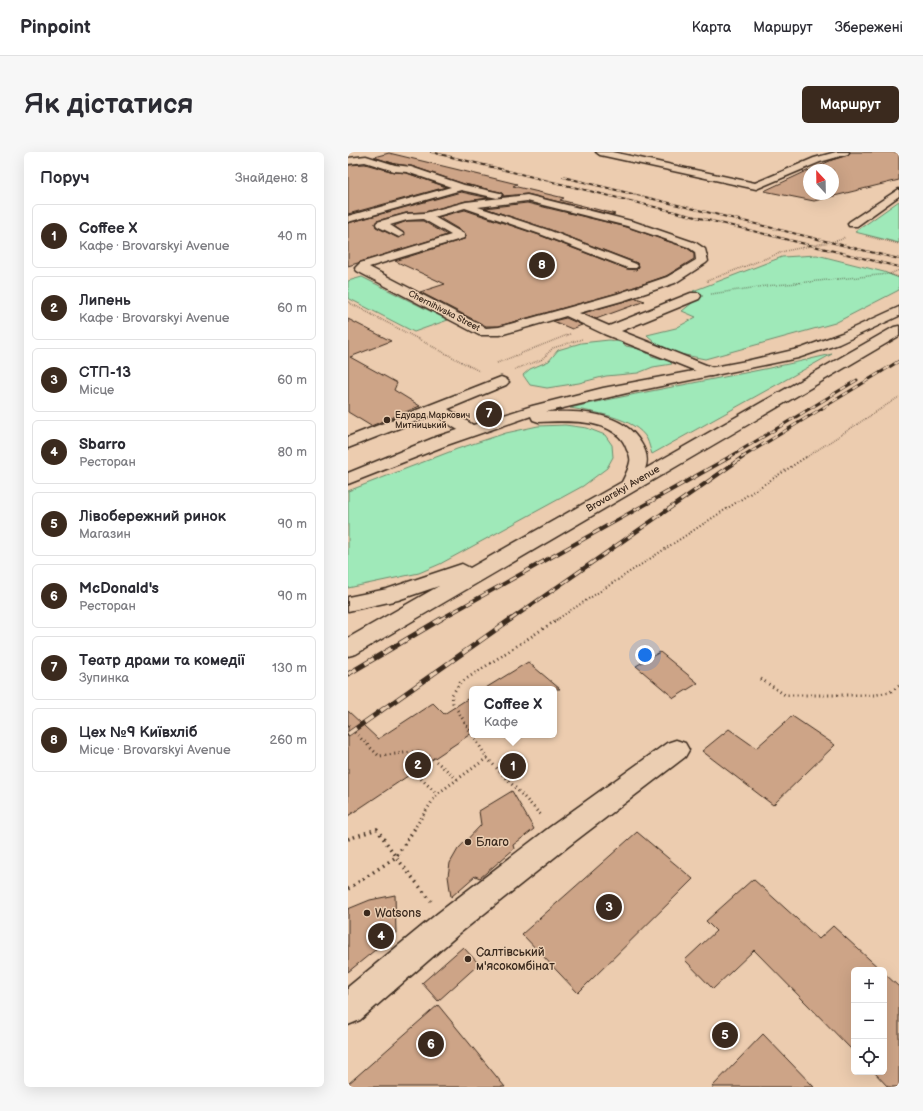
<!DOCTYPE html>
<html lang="uk">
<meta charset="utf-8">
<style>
body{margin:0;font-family:"Balsamiq Sans",sans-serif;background:#f7f7f7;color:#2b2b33}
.controls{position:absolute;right:12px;bottom:12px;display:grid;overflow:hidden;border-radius:6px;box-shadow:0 4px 16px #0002}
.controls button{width:36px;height:36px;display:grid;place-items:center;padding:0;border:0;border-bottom:1px solid #e1e1e2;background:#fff;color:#2b2b33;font:20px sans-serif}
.compass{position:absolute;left:455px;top:12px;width:36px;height:36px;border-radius:50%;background:#fff;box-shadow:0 4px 16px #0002;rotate:338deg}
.you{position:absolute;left:297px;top:503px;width:14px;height:14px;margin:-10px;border:3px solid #fff;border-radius:50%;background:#1a73e8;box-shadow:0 0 0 6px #1a73e833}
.badge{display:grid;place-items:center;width:26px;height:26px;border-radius:50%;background:#3b2a1e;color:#fff;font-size:13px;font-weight:700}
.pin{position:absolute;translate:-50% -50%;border:2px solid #fff;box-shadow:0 1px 4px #0006}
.popup{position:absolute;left:121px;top:534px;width:88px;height:52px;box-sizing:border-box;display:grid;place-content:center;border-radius:6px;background:#fff;filter:drop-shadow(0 1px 3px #0005);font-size:13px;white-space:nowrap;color:#7c7c81}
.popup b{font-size:15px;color:#2b2b33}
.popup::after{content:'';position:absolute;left:50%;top:100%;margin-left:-8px;border:8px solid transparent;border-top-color:#fff}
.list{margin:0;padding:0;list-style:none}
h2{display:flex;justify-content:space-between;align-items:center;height:52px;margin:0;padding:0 16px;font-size:17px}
h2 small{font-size:13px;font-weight:400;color:#7c7c81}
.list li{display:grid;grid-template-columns:26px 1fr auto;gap:12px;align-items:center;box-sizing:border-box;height:64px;margin:0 8px 8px;padding:0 8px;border:1px solid #e1e1e2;border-radius:6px}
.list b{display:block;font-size:15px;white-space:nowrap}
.list p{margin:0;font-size:13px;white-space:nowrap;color:#7c7c81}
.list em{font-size:13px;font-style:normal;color:#7c7c81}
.icon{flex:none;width:22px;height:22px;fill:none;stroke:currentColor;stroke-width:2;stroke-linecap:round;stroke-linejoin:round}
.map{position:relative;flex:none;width:551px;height:935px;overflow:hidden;border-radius:6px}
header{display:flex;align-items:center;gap:24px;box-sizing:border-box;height:56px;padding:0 20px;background:#fff;border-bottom:1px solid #e1e1e2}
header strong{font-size:19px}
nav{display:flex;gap:22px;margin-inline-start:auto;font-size:14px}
.intro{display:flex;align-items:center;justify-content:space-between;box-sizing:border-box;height:96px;padding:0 24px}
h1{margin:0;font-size:28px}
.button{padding:10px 18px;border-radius:6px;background:#3b2a1e;color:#fff;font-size:14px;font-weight:700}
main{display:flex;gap:24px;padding:0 24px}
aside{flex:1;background:#fff;border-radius:6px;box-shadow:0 4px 16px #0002}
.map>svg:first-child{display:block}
.green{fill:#9fe9b9;stroke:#6d8a6c}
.building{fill:#cda487;stroke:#3b2a1e}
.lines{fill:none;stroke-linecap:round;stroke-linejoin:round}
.minor-casing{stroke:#3b2a1e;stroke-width:3}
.major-casing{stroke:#3b2a1e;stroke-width:3}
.path-far3{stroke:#3b2a1e;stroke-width:1.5;stroke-dasharray:0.5 1.5;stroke-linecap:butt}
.path-far2{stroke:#3b2a1e;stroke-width:2;stroke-dasharray:1 2.5;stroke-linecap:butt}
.path-far1{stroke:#3b2a1e;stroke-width:3;stroke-dasharray:1 3.5;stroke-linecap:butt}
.path{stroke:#3b2a1e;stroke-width:3.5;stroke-dasharray:1.5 4.5;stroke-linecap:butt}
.minor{fill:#ebceb2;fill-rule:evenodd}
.major{fill:#ebceb2;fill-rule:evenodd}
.rail-far3-casing{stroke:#3b2a1e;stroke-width:2}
.rail-far2-casing{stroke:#3b2a1e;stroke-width:3}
.rail-far1-casing{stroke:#3b2a1e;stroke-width:4}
.rail-casing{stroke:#3b2a1e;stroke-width:5}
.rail-far3{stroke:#ebceb2;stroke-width:1.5;stroke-dasharray:4;stroke-linecap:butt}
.rail-far2{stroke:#ebceb2;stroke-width:2;stroke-dasharray:6;stroke-linecap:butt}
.rail-far1{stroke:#ebceb2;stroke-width:2.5;stroke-dasharray:8;stroke-linecap:butt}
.rail{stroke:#ebceb2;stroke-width:3.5;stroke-dasharray:10;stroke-linecap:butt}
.poi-dot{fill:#3b2a1e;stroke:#ebceb2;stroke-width:1.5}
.labels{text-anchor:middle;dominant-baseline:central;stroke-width:3;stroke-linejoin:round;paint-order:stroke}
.far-street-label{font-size:9px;fill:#3b2a1e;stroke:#ebceb2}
.far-poi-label{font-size:9px;fill:#3b2a1e;stroke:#ebceb2;text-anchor:start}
.street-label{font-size:10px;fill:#3b2a1e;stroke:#ebceb2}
.near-poi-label{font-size:12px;fill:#3b2a1e;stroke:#ebceb2;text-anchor:start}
</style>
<header>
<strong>Pinpoint</strong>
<nav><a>Карта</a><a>Маршрут</a><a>Збережені</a></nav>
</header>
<div class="intro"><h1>Як дістатися</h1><a class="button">Маршрут</a></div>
<main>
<aside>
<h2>Поруч<small>Знайдено: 8</small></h2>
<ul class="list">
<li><span class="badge">1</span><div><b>Coffee X</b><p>Кафе · Brovarskyi Avenue</p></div><em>40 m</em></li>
<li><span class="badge">2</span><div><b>Липень</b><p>Кафе · Brovarskyi Avenue</p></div><em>60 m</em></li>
<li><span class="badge">3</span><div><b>СТП-13</b><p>Місце</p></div><em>60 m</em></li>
<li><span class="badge">4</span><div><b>Sbarro</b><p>Ресторан</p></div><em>80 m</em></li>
<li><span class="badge">5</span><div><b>Лівобережний ринок</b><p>Магазин</p></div><em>90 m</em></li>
<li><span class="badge">6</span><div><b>McDonald's</b><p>Ресторан</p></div><em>90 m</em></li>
<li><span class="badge">7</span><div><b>Театр драми та комедії</b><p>Зупинка</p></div><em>130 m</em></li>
<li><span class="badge">8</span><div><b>Цех №9 Київхліб</b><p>Місце · Brovarskyi Avenue</p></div><em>260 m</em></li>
</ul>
</aside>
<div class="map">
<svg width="551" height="935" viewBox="0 0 551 935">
<rect width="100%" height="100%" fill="#ecccaf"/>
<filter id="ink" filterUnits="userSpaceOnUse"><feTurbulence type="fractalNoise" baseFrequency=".025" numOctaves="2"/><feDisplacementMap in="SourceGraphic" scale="8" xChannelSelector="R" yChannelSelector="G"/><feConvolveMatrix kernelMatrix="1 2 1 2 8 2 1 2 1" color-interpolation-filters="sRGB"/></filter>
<g filter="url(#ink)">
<!-- green -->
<g class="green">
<polygon points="551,49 551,91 507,80"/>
<polygon points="469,103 536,120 551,126 551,138 487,171 357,207 327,201 308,191 299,183 328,176 348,165 334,159 349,147 345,139 434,105"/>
<polygon points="14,125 100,168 66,180 0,146 0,129"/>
<polygon points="261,188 273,190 278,194 292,197 304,204 321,209 324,212 305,215 290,221 258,224 231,231 199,236 182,233 175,223 182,217 201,209 210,198 233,191"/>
<path d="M 484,202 L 304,302 C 302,297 301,291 299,287 C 287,265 244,260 222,256 C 309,236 398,223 484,202 Z"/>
<polygon points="217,273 239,276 257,283 264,293 265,305 259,316 235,334 92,412 71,421 0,436 0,339 109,297 158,281 190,274"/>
</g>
<!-- building -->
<g class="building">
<polygon points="502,0 551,0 551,28 466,49 416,39 461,18 461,42 485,42 485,18 462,18 484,8 500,3"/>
<polygon points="41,1 169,32 165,34 216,46 212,48 267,62 264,63 179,42 155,44 155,42 152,40 116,32 63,14 47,12 26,5"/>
<polygon points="17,12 46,20 59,21 98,35 0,62 0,13"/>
<polygon points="113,40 141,46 118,49 77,60 58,61 29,69 27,71 28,75 50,86 57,82 46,74 59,69 75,69 99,83 0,114 0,71"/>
<polygon points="179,51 279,75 339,96 346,101 346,107 318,124 269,141 151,174 138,174 72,140 97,132 47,109 116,87 118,85 117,81 90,65 117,58 191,83 279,117 288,118 291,115 289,111 200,77 137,56"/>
<polygon points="288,146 297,149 248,167 235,161"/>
<polygon points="218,166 234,173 224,177 205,169"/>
<polygon points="0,167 43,189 2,205 49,231 46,238 72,254 23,274 0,260"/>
<polygon points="312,500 350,531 326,546 288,514"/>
<polygon points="180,510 212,537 136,537"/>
<polygon points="124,544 124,581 0,664 0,559 30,587 85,551 96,562"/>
<polygon points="444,564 487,593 425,653 354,599 381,577 408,596"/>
<polygon points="164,639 186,677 165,693 166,697 132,726 127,724 103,745 100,724 102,711 110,697 133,673 131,659"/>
<polygon points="289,680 345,727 230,841 174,782"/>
<polygon points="405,727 471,787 485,774 533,818 506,818 506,900 406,798 365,837 337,808 368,779 358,769"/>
<polygon points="47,743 48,781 0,820 0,757 22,748"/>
<polygon points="115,795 131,812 90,849 74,831"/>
<polygon points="536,821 551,835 551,935 540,935 526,920 536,920"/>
<polygon points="90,853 157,935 0,935 0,932"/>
<polygon points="415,882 466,935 364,935"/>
</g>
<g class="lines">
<!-- minor casing -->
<g class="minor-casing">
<g id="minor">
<polygon points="248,0 264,0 407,31 466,6 488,0 501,0 500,2 472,10 408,37 252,3"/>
<polygon points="18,4 47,13 63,15 116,33 152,41 154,43 149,46 113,38 0,70 0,64 103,35 59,20 46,19 17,10 0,12 0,6"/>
<polygon points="551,37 551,44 509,74 501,74 500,72 501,70"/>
<path d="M 179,43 L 287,70 L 348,91 L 357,97 L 360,109 L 358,111 L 327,131 L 277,148 L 231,161 L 261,174 L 343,141 L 351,141 L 353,144 L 351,147 L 273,179 L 368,217 L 370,220 L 368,223 L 363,224 L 358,223 L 256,182 L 218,164 L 152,183 L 131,183 L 9,119 L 7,116 L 12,111 L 103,83 L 75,67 L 59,68 L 42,73 L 56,82 L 51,85 L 29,74 L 28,72 L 29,70 L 58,62 L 77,61 L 118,50 ZM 179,49 L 279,74 L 340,95 L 347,100 L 348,108 L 319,125 L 269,142 L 151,175 L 138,176 L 21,115 L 116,86 L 117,84 L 116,82 L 86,65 L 117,56 L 192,82 L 280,116 L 288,116 L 290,114 L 288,112 L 200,78 L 130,55 Z"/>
<path d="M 153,225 L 158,227 L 161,230 L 158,233 L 100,257 L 128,275 L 130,278 L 128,281 C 114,285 99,270 87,262 L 0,296 L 0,285 Z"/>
<polygon points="328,588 337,591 341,598 337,605 222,693 112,781 12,868 0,873 0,835 90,761 202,675 319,591"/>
</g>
</g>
<!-- major casing -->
<g class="major-casing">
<path id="major" d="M 551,155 L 551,164 L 491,192 L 450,206 L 279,241 L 198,260 C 231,259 275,259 293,291 C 298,299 301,307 297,317 L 546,175 L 551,174 L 551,184 L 8,502 L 0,504 L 0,486 L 91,434 L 50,448 L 0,459 L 0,445 L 39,437 L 114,412 L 122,416 L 274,330 C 277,324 281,316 282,310 C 283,306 281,301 279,298 C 269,265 218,269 191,270 L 185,268 L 183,264 L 99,293 L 0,332 L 0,321 L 88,285 L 184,254 L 255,236 L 398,209 L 454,196 L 494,181 Z"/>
</g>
<!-- path-far3 -->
<g class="path-far3">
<polyline points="518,84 551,92"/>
<polyline points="542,122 551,118"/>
<polyline points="359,129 437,99 492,88 497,85"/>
<polyline points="363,142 418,134 541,122 551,125"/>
<polyline points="0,150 131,219"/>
<polyline points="149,211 222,182"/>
<polyline points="167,217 193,208 205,196 234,187"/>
<polyline points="457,306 551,245"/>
</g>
<!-- path-far2 -->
<polyline class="path-far2" points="208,468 458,305"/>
<!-- path-far1 -->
<g class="path-far1">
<polyline points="413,527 437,543 526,543 542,540 551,534"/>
<polyline points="0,574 31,604 72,599 84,606 109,627"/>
<polyline points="124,582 105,551 104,543 112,531 210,467"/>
<polyline points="72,599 66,620 89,642"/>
<polyline points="139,606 193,663"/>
<polyline points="68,674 89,642 139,606 125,583"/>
</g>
<!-- path -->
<g class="path">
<polyline points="0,687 29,677 48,705 83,749"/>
<polyline points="0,737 48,705 69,673"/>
</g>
<!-- minor -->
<use href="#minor" class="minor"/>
<!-- major -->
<use href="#major" class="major"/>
<!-- rail-far3 casing -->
<g class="rail-far3-casing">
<g id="rail-far3">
<polyline points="83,0 551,115"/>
<polyline points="215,25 551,107"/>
</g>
</g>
<!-- rail-far2 casing -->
<g class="rail-far2-casing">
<g id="rail-far2">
<polyline points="380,306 509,228"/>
<polyline points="393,306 551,209"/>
</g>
</g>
<!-- rail-far1 casing -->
<g class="rail-far1-casing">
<g id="rail-far1">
<polyline points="91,468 382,305"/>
<polyline points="162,468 395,305"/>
</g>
</g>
<!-- rail casing -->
<g class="rail-casing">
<g id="rail">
<polyline points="0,522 93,467"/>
<polyline points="0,582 163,467"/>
</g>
</g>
<!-- rail-far3 -->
<use href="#rail-far3" class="rail-far3"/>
<!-- rail-far2 -->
<use href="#rail-far2" class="rail-far2"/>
<!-- rail-far1 -->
<use href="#rail-far1" class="rail-far1"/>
<!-- rail -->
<use href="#rail" class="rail"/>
</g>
</g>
<!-- markers -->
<g class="poi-dot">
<circle cx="39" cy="268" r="4"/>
<circle cx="120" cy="690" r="4"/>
<circle cx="19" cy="761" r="4"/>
<circle cx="120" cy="807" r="4"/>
</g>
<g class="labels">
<!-- far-street labels -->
<g class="far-street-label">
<text transform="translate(96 159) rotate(27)">Chernihivska Street</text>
</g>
<!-- far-poi labels -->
<g class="far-poi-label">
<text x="47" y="263">Едуард Маркович<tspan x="47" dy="10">Митницький</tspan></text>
</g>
<!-- street labels -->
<g class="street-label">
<text transform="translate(275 337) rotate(-30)">Brovarskyi Avenue</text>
</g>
<!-- near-poi labels -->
<g class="near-poi-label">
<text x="128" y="690">Благо</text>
<text x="27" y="761">Watsons</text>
<text x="128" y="800">Салтівський<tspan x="128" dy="14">м'ясокомбінат</tspan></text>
</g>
</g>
</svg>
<div class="controls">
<button>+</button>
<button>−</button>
<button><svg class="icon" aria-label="locate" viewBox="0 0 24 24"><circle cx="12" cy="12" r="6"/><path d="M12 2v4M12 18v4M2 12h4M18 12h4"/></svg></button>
</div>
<svg class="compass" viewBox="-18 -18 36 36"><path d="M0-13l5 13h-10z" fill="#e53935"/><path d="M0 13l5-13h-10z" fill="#7c7c81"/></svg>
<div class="you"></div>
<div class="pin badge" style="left:165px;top:614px">1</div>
<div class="popup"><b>Coffee X</b>Кафе</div>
<div class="pin badge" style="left:70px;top:613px">2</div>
<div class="pin badge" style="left:261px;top:755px">3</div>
<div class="pin badge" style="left:33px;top:784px">4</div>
<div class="pin badge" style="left:377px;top:883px">5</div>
<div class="pin badge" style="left:83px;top:892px">6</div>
<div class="pin badge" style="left:141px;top:262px">7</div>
<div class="pin badge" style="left:194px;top:113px">8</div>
</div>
</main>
